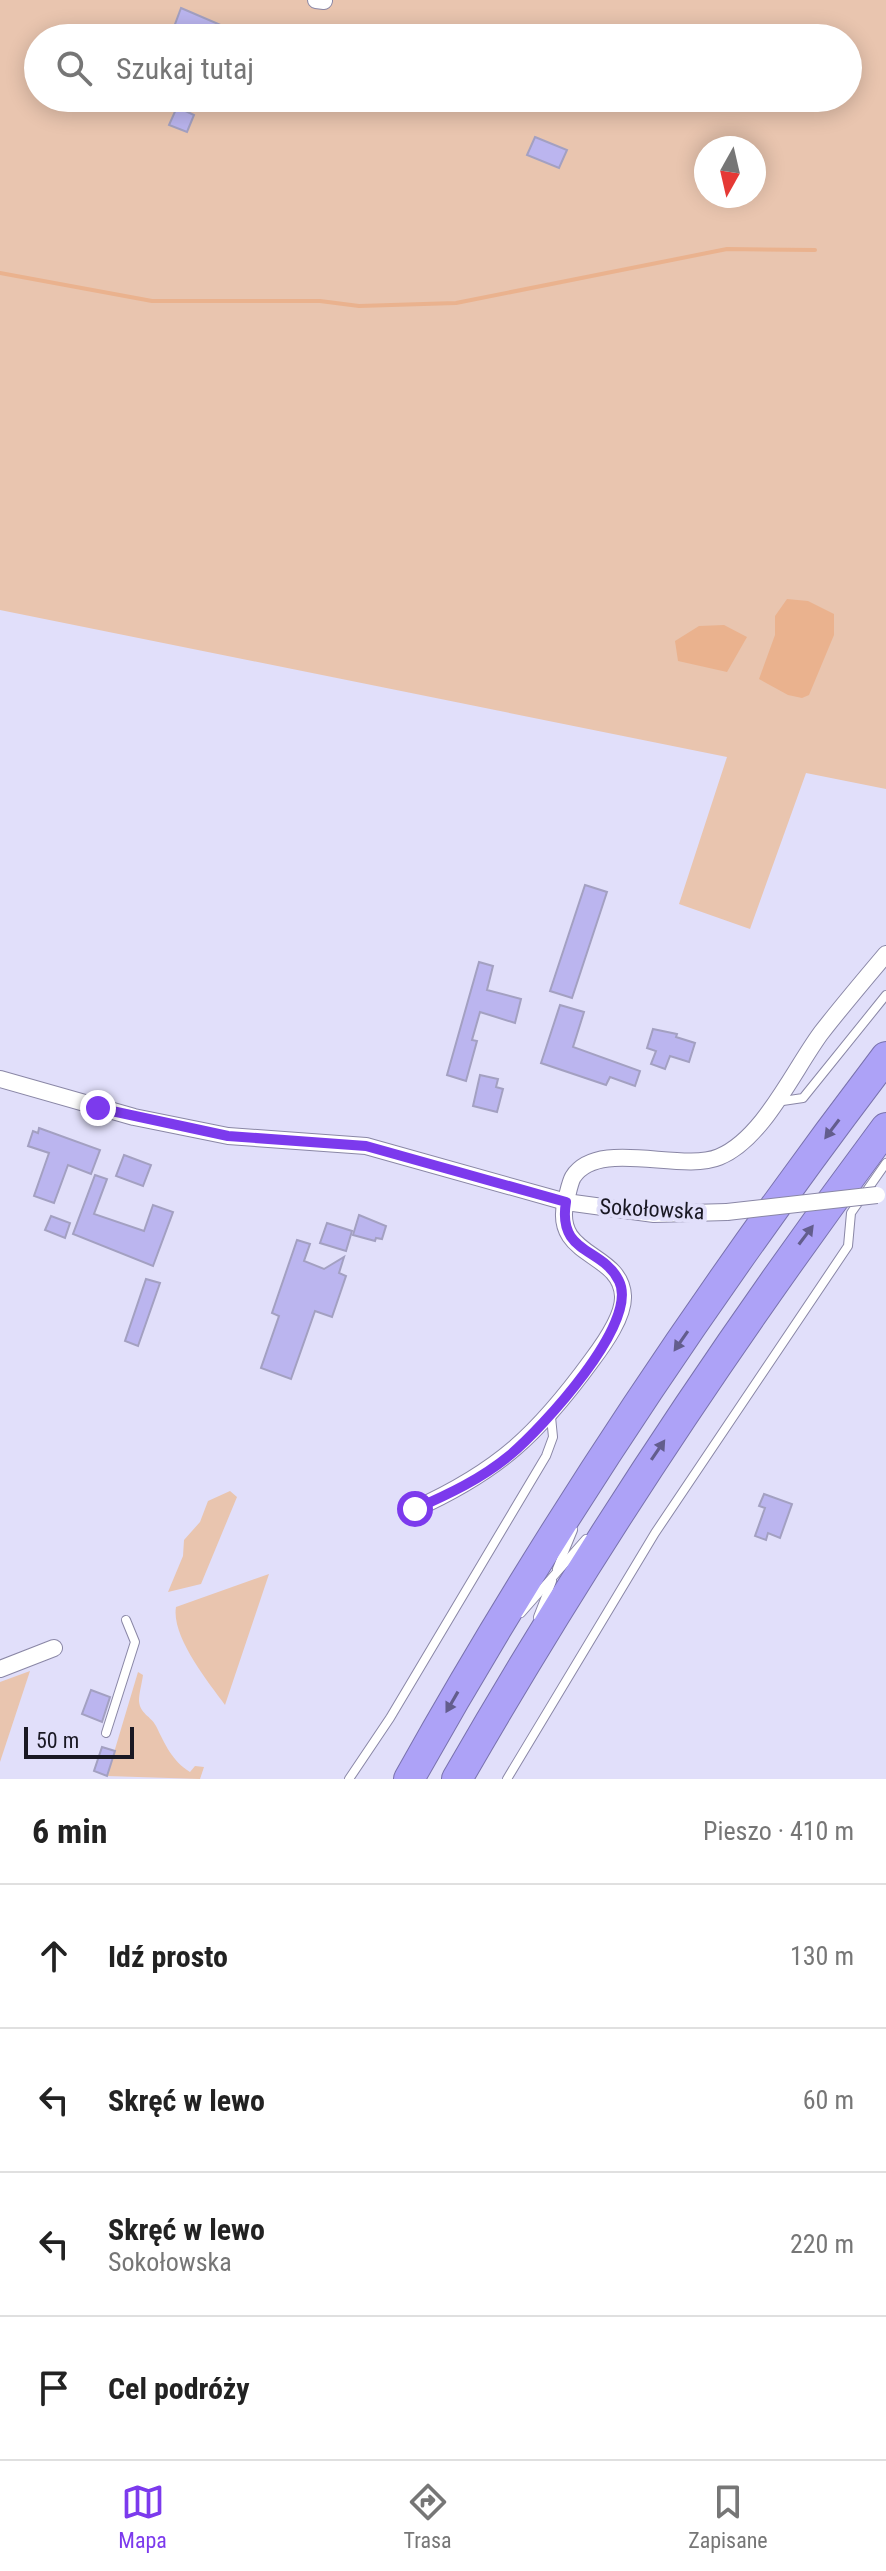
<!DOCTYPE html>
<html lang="pl">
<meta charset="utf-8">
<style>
body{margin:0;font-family:"Roboto Condensed",sans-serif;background:#f2f2f2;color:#222}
.compass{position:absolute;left:694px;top:136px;width:72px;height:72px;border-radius:50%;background:#fff;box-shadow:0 4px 20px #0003;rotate:188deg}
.scale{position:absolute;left:24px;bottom:20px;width:110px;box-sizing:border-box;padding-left:8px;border:4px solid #191823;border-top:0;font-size:22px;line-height:28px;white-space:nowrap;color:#191823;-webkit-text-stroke:6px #e1dffa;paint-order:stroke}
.stop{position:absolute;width:24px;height:24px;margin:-18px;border:6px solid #7c3aed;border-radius:50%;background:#fff}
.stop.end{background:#7c3aed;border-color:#fff;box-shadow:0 2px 8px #0008}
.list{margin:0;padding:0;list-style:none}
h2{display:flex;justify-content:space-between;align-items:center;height:104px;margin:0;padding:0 32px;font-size:34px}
h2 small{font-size:26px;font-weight:400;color:#767676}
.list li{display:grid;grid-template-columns:52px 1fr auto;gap:24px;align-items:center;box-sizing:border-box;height:144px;padding:0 32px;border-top:2px solid #e0e0e0}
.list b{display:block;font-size:30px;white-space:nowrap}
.list p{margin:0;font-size:26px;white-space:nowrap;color:#767676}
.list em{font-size:26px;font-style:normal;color:#767676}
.icon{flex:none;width:44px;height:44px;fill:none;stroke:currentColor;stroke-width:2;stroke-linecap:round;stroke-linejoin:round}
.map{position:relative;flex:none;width:886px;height:1779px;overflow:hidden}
.search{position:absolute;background:#fff;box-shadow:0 4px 20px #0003;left:24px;right:24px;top:24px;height:88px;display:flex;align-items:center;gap:20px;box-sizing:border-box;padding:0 28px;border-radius:44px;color:#767676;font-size:30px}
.sheet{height:680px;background:#fff}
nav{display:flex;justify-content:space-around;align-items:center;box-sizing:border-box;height:112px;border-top:2px solid #e0e0e0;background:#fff;font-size:22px;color:#767676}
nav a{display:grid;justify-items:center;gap:4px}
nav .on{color:#7c3aed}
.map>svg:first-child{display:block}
.green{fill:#e9c5af;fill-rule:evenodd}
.water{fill:#eab28e}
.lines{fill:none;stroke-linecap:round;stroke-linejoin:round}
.stream{stroke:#eab28e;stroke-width:4}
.building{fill:#bbb5ef;stroke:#a3a0c1;stroke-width:2}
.lane-casing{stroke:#8a87a6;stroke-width:10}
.street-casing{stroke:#8a87a6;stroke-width:18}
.highway-casing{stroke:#7972ad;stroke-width:32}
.lane{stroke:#fff;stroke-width:8}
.street{stroke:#fff;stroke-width:16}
.highway{stroke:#ada2f7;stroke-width:30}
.street-bridge-casing{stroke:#8a87a6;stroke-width:18;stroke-linecap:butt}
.street-bridge{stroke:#fff;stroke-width:16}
.oneway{fill:#635d8d}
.route{stroke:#7c3aed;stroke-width:10}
.labels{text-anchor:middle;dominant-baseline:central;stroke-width:8;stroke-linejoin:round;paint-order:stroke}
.street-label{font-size:22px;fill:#191823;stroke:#e1dffa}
</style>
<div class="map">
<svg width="886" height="1779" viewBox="0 0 886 1779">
<rect width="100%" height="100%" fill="#e1dffa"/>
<!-- green -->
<g class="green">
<path d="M 0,0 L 886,0 L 886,789 L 806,773 L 750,929 L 679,904 L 727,757 L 0,610 ZM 38,38 L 848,38 L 848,98 L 38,98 ZM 706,148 L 754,148 L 754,196 L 706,196 Z"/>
<polygon points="230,1491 237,1497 201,1584 168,1592 183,1556 184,1540 200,1522 208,1501"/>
<path d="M 269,1574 L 225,1705 C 208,1682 171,1636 176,1607 Z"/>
<polygon points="30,1671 0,1762 0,1682"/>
<path d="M 138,1672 L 143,1675 C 142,1683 139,1693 139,1701 C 140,1714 151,1716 156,1726 C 165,1744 172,1761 190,1772 L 195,1766 L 204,1767 L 200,1779 L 107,1776 Z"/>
</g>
<!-- water -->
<g class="water">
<polygon points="787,599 808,601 834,614 834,635 809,695 802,698 788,695 759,679 775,635 775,616"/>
<polygon points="724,625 747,637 727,672 678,661 675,641 699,626"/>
</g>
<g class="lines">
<!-- stream -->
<polyline class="stream" points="0,273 152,301 320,301 359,306 456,303 727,249 815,250"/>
</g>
<!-- building -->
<g class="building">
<polygon points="181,8 230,29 226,38 196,38 181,32 174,27"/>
<polygon points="177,107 194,115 187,132 169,125"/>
<polygon points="535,137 567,150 559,168 527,155"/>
<polygon points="585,885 607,892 572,998 550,991"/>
<polygon points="479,962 493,966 487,990 521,999 515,1023 480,1012 472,1040 477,1041 466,1081 447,1075"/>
<polygon points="560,1005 584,1012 573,1047 640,1071 635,1086 610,1077 606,1085 541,1063"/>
<polygon points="653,1029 677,1034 676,1037 695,1043 689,1062 670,1056 665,1069 651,1064 656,1051 647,1048"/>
<polygon points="480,1075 498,1079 496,1087 503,1089 497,1112 473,1106"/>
<polygon points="39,1128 100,1150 91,1174 68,1165 54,1203 34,1196 49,1153 28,1146 33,1131 38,1133"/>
<polygon points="124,1155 151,1165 143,1186 116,1176"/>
<polygon points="95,1175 107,1179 94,1214 144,1231 153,1205 173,1212 153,1266 73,1234"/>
<polygon points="359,1215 386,1226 382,1239 376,1238 375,1241 353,1235"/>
<polygon points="51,1216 70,1223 65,1238 45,1230"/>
<polygon points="327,1223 352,1231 346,1251 320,1243"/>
<polygon points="297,1240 310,1244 304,1261 324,1269 344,1257 339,1273 346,1276 332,1317 315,1311 291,1379 261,1368 279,1316 272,1313"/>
<polygon points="146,1279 160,1283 138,1346 125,1341"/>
<polygon points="764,1494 792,1504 780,1538 768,1533 766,1540 755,1536 765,1508 759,1506"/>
<polygon points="91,1690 110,1697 102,1722 82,1714"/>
<polygon points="102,1747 115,1751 107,1776 94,1771"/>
</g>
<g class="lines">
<!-- lane casing -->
<g class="lane-casing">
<g id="lane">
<polyline points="776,1102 803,1098 886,995"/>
<polyline points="557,1569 573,1530"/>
<polyline points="521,1613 586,1539"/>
<polyline points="538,1617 552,1581"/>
<polyline points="106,1733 135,1642 126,1620"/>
<polyline points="349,1779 390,1718 546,1456 553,1437 551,1417"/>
<polyline points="507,1779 655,1533 848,1246 851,1213 886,1163"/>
</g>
</g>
<!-- street casing -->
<g class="street-casing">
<g id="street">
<polyline points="316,0 324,1"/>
<polyline points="0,1079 134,1117 228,1136 366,1146 566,1202 654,1214 727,1212"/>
<path d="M 415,1509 C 499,1471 538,1434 592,1360 C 604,1344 624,1316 623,1296 C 621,1251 551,1258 566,1200 C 568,1193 570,1182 573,1177 C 598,1138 681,1173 719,1157 C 763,1139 793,1071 821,1033 C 842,1006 864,980 886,954"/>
<polyline points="0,1669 54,1648"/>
</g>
</g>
<!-- highway casing -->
<g class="highway-casing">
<g id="highway">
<path d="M 409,1779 C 550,1527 711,1287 886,1057"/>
<path d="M 457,1779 C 587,1553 730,1337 886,1128"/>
</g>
</g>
<!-- lane -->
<use href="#lane" class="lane"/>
<!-- street -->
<use href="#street" class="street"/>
<!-- highway -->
<use href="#highway" class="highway"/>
<!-- street-bridge casing -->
<g class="street-bridge-casing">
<polyline id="street-bridge" points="727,1212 877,1195"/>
</g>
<!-- street-bridge -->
<use href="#street-bridge" class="street-bridge"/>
</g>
<!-- one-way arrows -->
<defs><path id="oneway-solid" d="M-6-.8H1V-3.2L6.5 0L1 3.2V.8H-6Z" transform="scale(2)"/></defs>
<g class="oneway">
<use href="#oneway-solid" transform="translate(832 1129) rotate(127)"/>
<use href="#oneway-solid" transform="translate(806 1235) rotate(-53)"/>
<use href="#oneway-solid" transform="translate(681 1341) rotate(125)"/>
<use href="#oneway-solid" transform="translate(658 1450) rotate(-56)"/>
<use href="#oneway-solid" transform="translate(452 1702) rotate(120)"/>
</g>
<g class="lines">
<!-- route -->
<path class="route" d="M 98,1108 L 228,1136 L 366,1146 L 566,1202 C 557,1255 603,1247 619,1281 C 640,1323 541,1429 510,1455 C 481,1479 449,1494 415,1509"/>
</g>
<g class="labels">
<!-- street labels -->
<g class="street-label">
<text transform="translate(652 1209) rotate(3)">Sokołowska</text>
</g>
</g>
</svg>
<svg class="compass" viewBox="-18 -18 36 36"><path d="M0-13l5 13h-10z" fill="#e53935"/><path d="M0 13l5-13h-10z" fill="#767676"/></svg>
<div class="scale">50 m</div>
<div class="stop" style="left:415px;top:1509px"></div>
<div class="stop end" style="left:98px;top:1108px"></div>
<div class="search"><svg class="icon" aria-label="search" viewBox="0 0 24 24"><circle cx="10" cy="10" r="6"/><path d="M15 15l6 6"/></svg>Szukaj tutaj</div>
</div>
<section class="sheet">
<h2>6 min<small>Pieszo · 410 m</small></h2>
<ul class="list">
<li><svg class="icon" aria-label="ahead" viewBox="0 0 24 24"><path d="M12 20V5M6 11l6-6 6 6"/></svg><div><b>Idź prosto</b></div><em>130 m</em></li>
<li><svg class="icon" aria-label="left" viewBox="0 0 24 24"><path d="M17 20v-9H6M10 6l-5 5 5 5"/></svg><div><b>Skręć w lewo</b></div><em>60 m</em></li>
<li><svg class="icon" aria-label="left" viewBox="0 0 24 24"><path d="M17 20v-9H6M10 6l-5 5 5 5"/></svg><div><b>Skręć w lewo</b><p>Sokołowska</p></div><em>220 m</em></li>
<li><svg class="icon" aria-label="arrive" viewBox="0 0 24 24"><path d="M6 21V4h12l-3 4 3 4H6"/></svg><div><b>Cel podróży</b></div></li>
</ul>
</section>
<nav>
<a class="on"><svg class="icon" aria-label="map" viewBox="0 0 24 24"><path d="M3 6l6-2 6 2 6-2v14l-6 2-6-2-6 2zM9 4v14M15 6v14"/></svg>Mapa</a>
<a><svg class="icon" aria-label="directions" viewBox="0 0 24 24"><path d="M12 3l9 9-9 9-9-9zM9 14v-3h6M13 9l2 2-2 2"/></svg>Trasa</a>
<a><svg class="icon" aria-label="saved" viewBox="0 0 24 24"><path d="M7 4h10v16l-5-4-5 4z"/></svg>Zapisane</a>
</nav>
